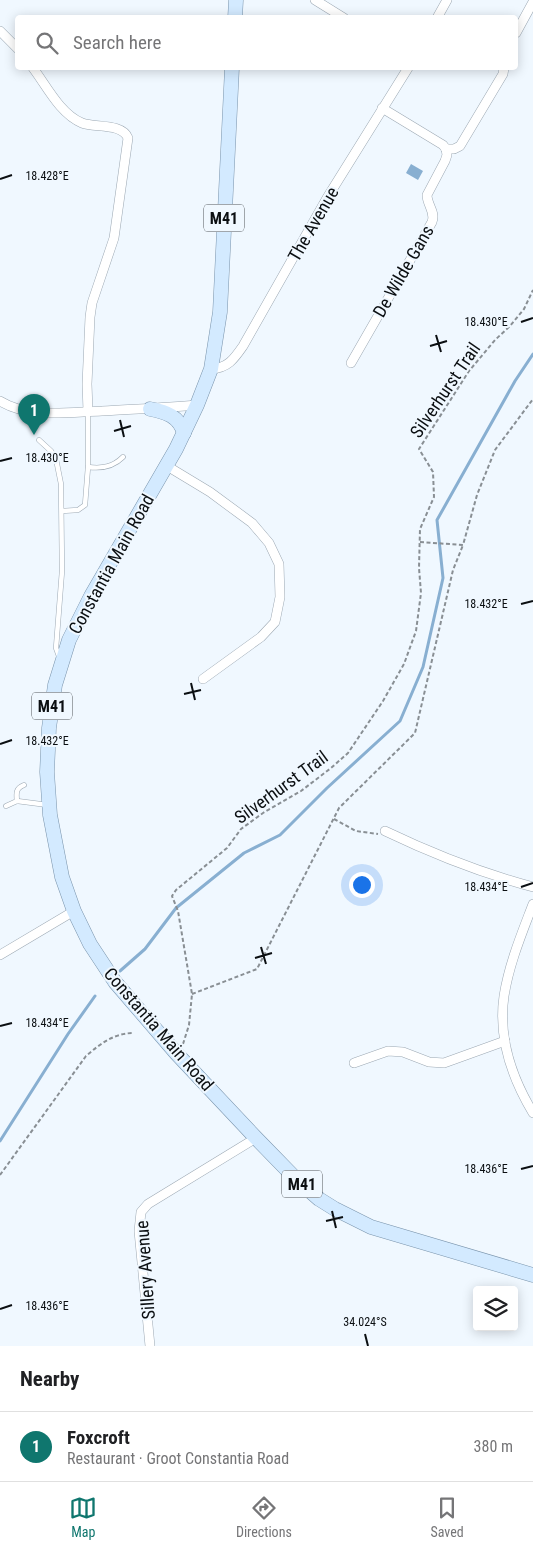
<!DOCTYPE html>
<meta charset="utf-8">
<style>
body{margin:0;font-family:"Roboto Condensed",sans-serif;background:#f2f2f2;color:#202124}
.controls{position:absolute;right:15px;bottom:15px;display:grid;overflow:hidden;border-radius:5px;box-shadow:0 2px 12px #0003}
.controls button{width:45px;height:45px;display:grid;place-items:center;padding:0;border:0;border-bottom:1px solid #e0e0e0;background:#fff;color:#202124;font:25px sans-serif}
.you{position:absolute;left:361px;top:884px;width:18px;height:18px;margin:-12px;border:4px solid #fff;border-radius:50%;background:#1a73e8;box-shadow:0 0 0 8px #1a73e833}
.badge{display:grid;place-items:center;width:32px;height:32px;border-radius:50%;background:#0f766e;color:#fff;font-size:16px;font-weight:700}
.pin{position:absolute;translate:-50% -41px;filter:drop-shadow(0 1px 2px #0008)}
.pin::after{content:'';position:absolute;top:26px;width:18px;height:15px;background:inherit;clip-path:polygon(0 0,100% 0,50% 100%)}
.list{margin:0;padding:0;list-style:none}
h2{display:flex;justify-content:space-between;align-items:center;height:65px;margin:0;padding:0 20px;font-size:21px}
h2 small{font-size:16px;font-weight:400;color:#757577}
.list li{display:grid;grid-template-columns:32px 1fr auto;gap:15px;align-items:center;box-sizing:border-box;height:70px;padding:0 20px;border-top:1px solid #e0e0e0}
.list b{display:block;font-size:19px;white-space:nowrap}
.list p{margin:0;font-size:16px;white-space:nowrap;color:#757577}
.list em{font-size:16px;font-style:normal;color:#757577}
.icon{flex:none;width:28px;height:28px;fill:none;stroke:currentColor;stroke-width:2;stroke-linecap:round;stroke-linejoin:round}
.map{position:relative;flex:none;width:533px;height:1346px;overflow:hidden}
.search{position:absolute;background:#fff;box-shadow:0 2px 12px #0003;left:15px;right:15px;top:15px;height:55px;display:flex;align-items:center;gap:12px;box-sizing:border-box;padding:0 18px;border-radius:5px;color:#757577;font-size:19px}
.sheet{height:135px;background:#fff}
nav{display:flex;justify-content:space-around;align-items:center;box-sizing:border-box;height:70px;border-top:1px solid #e0e0e0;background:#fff;font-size:14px;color:#757577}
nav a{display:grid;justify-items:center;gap:2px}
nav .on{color:#0f766e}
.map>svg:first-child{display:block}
.water{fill:#88afd1}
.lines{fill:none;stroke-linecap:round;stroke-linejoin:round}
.stream{stroke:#88afd1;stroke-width:3}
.service-casing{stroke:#9ca8b3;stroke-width:5.5}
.minor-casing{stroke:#9ca8b3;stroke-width:10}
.primary-casing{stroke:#7a94ac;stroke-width:15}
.path{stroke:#898f94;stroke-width:2;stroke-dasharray:4 2.5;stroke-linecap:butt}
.service{stroke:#fff;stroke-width:4.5}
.minor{stroke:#fff;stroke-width:9}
.primary{stroke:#d3eaff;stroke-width:14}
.ticks{fill:none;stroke:#0b0f12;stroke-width:2}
.labels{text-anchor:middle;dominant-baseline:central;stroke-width:4;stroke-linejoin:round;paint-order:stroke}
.shield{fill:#f0f8ff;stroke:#505559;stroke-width:1}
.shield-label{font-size:16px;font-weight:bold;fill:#0b0f12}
.street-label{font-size:18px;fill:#0b0f12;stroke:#f0f8ff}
.ticks-label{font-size:12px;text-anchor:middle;fill:#0b0f12;stroke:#f0f8ff;stroke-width:4;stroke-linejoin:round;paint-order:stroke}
</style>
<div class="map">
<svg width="533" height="1346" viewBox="0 0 533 1346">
<rect width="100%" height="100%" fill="#f0f8ff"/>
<!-- water -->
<polygon class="water" points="411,164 423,171 418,180 406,173"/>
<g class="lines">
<!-- stream -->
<g class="stream">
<polyline points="120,971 145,949 176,908 244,853 280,835 327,788 400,721 423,667 443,578 437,520 515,381 533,354"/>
<polyline points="0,1141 68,1034 95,996"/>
</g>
<!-- service casing -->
<g class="service-casing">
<g id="service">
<polyline points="39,440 51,451 56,459 61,484 62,571 56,648 60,659"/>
<path d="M 88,467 C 102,469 113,467 123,457"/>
<polyline points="62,511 78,510 85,505 88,467 88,412"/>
<path d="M 17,801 C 16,793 16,788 24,785"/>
<polyline points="6,806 17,801 48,805"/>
</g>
</g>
<!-- minor casing -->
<g class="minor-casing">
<g id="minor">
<polyline points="315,0 344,18"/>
<polyline points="437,18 447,0"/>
<polyline points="0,31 18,49"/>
<polyline points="516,33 533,2"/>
<path d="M 33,68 C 46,85 60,114 82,123 C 95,128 122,123 128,138 L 114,238 L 92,303 L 90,317 L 87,384 L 88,411"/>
<polyline points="382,108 443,145 446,149"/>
<polyline points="446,149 454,149 460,146 503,74 504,68"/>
<path d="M 351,363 L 432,222 C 436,212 427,205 427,195 L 445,161 L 447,155 L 446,149"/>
<path d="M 211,369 C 228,368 234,359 243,346 L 327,198 L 408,68"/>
<path d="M 0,401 C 29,419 69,412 102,411 C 134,409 165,408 197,405"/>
<polyline points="167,466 210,492 252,523 269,543 279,564 280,597 275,622 261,637 203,679"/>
<path d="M 385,831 C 433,854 481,873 533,887"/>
<path d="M 533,904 C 522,933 509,964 504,996 C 498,1037 512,1078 533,1113"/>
<polyline points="0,955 74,911"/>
<polyline points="354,1063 388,1051 403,1052 429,1062 444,1063 505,1041"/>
<polyline points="150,1346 139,1231 141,1212 148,1204 256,1138"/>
</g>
</g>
<!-- primary casing -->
<g class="primary-casing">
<g id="primary">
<polyline points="235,18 236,0"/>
<polyline points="232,68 220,312 211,369 197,405 176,449 91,596 69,640 55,685 49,728 47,772 50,815 62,877 74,911 90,944 115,982 176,1053 256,1138 294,1177 319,1199 335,1209 371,1227 533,1275"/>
<path d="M 150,409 C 166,412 179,416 184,433"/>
</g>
</g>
<!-- path -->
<g class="path">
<polyline points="420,542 463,545 477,495 495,450 533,399"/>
<polyline points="334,819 356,831 378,834"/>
<polyline points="192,994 257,969 339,808 415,733 453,570 463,545"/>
<polyline points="183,1044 189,1025 192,994 178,911 172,896 176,890 227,848 241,829 263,813 301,791 331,768 348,753 383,701 404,664 416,631 421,593 419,568 420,529 434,497 433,472 419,449 469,371 495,340 510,326 524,309 533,290"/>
<path d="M 0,1175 L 86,1056 C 100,1044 114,1033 134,1033"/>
</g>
<!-- service -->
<use href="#service" class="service"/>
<!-- minor -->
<use href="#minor" class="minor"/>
<!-- primary -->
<use href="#primary" class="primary"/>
</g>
<!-- ticks -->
<path class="ticks" d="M 0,179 L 12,175M 521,322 L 533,318M 436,335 L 441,352M 430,346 L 447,341M 120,420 L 124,437M 114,431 L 131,426M 0,461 L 12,458M 521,604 L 533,601M 191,683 L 195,700M 184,694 L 201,690M 0,744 L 12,740M 521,887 L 533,883M 261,947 L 266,964M 255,958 L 272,953M 0,1026 L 12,1023M 521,1169 L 533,1166M 332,1211 L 336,1228M 326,1221 L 343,1217M 0,1309 L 12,1305M 365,1334 L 368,1346"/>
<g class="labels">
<!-- shield labels -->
<g class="shield">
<rect x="204" y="204.5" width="40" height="27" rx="4"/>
<rect x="32" y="692.5" width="40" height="27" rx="4"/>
<rect x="282" y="1170.5" width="40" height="27" rx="4"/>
</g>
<g class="shield-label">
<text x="224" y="218">M41</text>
<text x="52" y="706">M41</text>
<text x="302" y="1184">M41</text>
</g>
<!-- street labels -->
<g class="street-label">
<text transform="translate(313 224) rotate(-60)">The Avenue</text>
<text transform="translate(403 271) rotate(-60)">De Wilde Gans</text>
<text transform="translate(445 390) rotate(-56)">Silverhurst Trail</text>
<text transform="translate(111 564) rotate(-61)">Constantia Main Road</text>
<text transform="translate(281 787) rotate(-36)">Silverhurst Trail</text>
<text transform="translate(159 1029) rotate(49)">Constantia Main Road</text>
<text transform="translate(145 1270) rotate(-94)">Sillery Avenue</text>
</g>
</g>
<g class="ticks-label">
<text x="47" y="180">18.428°E</text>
<text x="486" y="326">18.430°E</text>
<text x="47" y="462">18.430°E</text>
<text x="486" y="608">18.432°E</text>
<text x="47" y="745">18.432°E</text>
<text x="486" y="891">18.434°E</text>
<text x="47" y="1027">18.434°E</text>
<text x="486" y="1173">18.436°E</text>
<text x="47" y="1310">18.436°E</text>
<text x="365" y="1326">34.024°S</text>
</g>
</svg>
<div class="controls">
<button><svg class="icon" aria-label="layers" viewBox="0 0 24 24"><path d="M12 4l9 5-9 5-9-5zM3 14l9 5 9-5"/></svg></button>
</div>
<div class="you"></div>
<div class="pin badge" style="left:34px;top:435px">1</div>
<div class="search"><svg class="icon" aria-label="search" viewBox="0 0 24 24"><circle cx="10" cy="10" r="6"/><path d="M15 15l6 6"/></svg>Search here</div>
</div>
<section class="sheet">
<h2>Nearby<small></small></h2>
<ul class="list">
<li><span class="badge">1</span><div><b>Foxcroft</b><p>Restaurant · Groot Constantia Road</p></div><em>380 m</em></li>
</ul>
</section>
<nav>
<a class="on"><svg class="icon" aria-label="map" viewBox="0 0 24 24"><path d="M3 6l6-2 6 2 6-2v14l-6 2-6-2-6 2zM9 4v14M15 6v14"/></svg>Map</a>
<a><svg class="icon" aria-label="directions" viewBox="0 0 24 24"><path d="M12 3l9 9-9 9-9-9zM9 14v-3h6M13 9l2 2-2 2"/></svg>Directions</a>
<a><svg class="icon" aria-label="saved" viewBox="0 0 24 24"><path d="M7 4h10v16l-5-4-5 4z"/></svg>Saved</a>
</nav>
